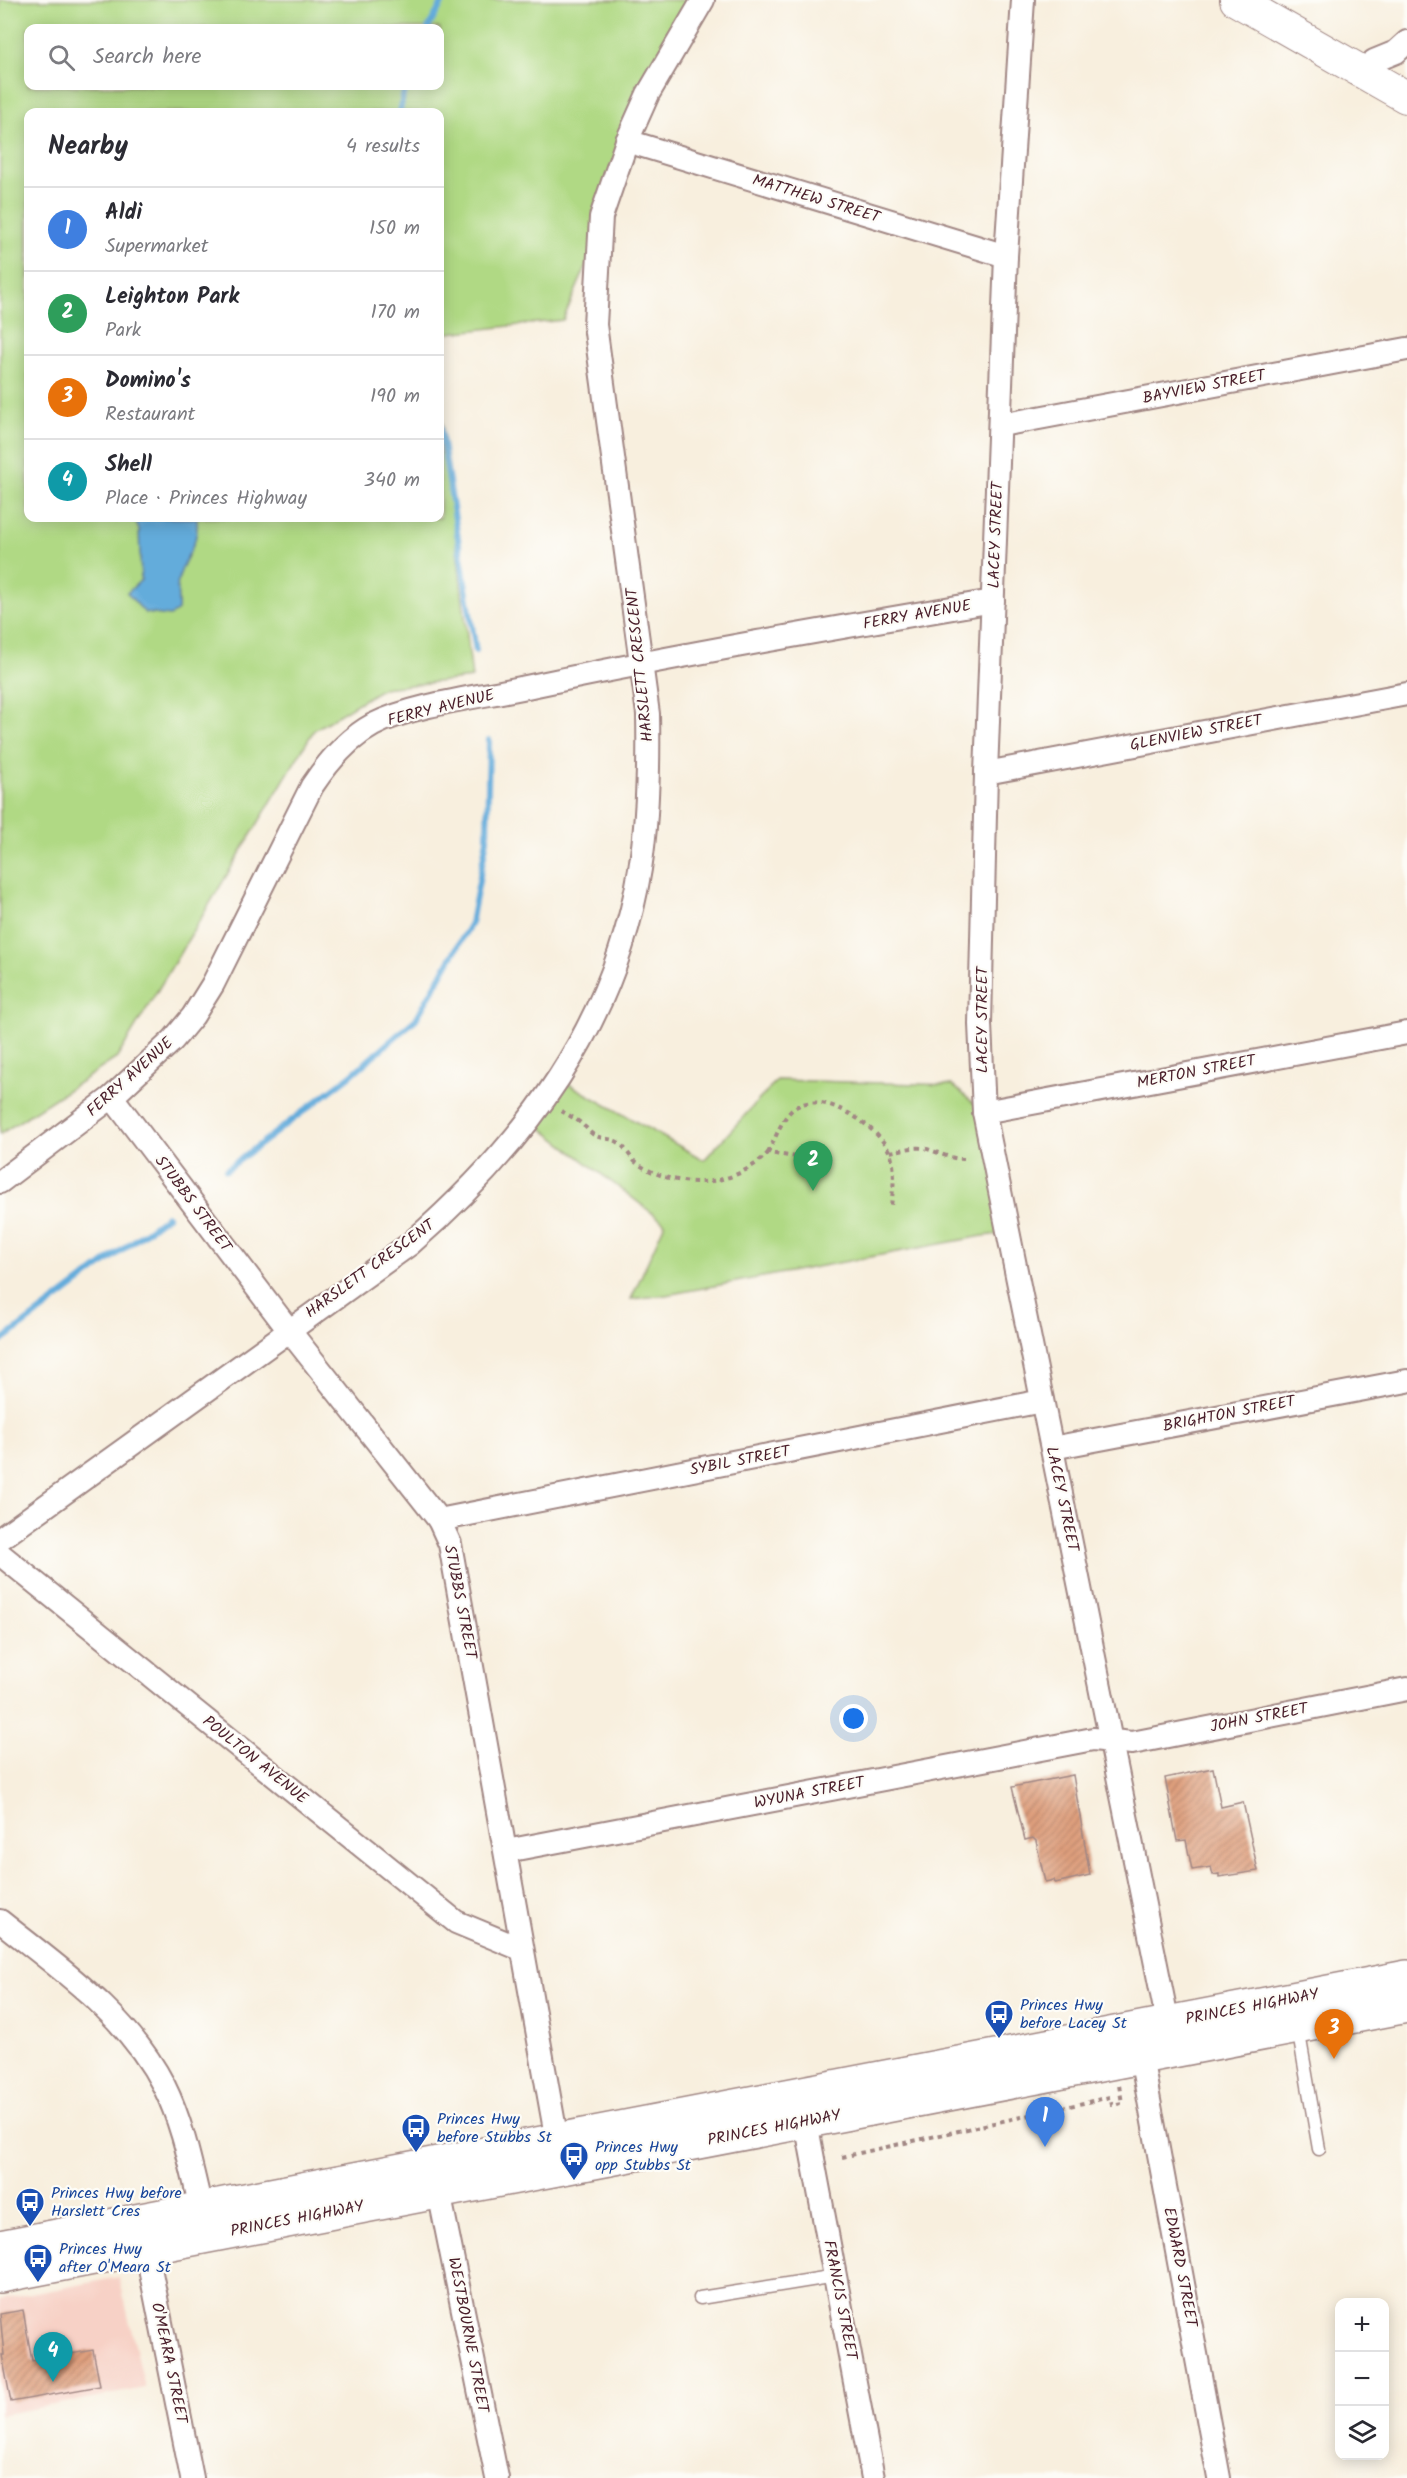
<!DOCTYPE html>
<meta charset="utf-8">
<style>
body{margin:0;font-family:Kalam,sans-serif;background:#f2f2f3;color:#2b2b33}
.controls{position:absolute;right:18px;bottom:18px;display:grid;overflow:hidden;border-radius:12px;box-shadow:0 3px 15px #0003}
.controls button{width:54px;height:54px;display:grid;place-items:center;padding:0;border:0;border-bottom:2px solid #e1e1e2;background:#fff;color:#2b2b33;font:30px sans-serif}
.you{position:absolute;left:854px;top:1719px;width:21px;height:21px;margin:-15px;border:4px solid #fff;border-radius:50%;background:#1a73e8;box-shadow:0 0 0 9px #1a73e833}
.badge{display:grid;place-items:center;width:39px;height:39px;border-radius:50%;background:#1f6fb2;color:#fff;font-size:20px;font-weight:700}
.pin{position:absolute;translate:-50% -50px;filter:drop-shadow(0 2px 3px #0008)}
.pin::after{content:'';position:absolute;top:32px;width:21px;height:18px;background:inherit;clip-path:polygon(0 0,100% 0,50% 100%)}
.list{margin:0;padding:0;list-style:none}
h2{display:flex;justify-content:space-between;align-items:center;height:78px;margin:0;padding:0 24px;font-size:26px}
h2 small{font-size:20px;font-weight:400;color:#7c7c81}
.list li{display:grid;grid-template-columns:39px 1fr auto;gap:18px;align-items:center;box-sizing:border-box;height:84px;padding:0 24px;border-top:2px solid #e1e1e2}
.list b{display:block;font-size:22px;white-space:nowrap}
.list p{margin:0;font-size:20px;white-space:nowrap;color:#7c7c81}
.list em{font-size:20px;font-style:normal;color:#7c7c81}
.icon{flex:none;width:33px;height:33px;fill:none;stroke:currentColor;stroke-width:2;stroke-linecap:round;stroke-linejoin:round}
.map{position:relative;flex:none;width:1407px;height:2478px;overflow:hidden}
.search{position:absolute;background:#fff;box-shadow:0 3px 15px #0003;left:24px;top:24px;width:420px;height:66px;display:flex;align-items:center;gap:15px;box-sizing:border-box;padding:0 21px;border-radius:12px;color:#7c7c81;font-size:22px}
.panel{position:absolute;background:#fff;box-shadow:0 3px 15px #0003;left:24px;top:108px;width:420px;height:414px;border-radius:12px}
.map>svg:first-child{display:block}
.built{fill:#f7d1c6}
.green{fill:#b0d984;stroke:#7d7c58;stroke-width:1.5;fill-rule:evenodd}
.water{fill:#64acdb;stroke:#576683;stroke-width:1.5}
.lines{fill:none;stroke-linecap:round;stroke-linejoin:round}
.stream{stroke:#64acdb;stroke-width:6}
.building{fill:url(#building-hatch)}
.service-casing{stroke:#a18784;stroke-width:15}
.minor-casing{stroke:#a18784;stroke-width:26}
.secondary-casing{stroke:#a18784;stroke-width:34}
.trunk-casing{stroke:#a18784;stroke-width:36}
.path{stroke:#a18784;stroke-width:4;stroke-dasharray:4.5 4.5;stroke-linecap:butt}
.service{stroke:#fff;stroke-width:12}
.minor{stroke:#fff;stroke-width:22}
.secondary{stroke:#fff;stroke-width:32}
.trunk{stroke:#fff;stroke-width:33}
.labels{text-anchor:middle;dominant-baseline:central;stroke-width:4.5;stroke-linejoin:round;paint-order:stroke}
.street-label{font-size:16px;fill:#4a1f2b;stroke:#fdfcf7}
.transit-label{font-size:16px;fill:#164399;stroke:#fdfcf7;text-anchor:start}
</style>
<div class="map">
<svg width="1407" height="2478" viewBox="0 0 1407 2478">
<defs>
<pattern id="building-hatch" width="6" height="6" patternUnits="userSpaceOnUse" patternTransform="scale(1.5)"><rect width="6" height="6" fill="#de9f7d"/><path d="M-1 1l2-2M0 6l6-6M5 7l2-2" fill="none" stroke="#b68167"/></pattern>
</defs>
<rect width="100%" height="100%" fill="#fdfcf7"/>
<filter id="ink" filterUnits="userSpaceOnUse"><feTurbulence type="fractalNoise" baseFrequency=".0167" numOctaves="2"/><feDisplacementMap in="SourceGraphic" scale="12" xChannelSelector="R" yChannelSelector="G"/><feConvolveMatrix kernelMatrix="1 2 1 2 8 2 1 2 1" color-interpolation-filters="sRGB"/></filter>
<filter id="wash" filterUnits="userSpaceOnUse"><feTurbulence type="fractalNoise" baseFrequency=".008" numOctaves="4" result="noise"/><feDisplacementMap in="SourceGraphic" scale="24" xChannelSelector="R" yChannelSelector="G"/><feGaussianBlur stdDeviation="1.35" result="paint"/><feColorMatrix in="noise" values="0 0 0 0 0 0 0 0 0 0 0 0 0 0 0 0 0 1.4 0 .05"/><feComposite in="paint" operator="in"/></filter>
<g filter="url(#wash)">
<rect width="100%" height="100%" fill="#f8efde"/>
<!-- built -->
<polygon class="built" points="119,2277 145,2388 0,2415 0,2300"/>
<!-- green -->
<g class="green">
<path d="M 0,0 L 701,0 L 563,320 L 440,334 L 440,112 L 28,112 L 28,518 L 440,518 L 440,404 L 472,678 L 383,688 L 314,730 L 117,1058 L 0,1134 ZM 28,28 L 440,28 L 440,86 L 28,86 Z"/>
<polygon points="560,1079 704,1160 777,1080 952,1085 984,1112 1010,1233 983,1236 666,1295 631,1299 665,1223 531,1120"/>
</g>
<!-- water -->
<path class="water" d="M 134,518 L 197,518 C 199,549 184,554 178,581 C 176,589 179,600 178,610 L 170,616 L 145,613 L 127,593 L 141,580 L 139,530 Z"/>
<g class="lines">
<!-- stream -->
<g class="stream">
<polyline points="428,28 444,0"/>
<polyline points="400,112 405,86"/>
<polyline points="440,426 476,651"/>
<polyline points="226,1170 350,1076 416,1019 471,923 487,839 489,740"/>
<polyline points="0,1342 167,1216"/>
</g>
</g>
<g id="blocks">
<!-- building -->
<g class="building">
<polygon points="1213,1768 1221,1807 1243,1802 1258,1871 1219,1877 1219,1874 1213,1875 1211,1867 1192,1870 1186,1840 1177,1841 1165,1778"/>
<polygon points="1073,1775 1090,1875 1055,1883 1054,1880 1045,1882 1036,1841 1033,1838 1025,1840 1012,1787"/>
<polygon points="23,2310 32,2361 93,2350 100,2386 11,2402 2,2355 4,2355 0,2314"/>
</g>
</g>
</g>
<g filter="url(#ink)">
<use href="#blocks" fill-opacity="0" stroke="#a18784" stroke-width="1.5"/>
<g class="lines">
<!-- service casing -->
<g class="service-casing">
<g id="service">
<polyline points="1298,2028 1319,2149"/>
<polyline points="700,2298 836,2276"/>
</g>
</g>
<!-- minor casing -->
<g class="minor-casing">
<g id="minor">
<polyline points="1023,0 1006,256 986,773 980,1024 984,1112 1168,2024"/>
<polyline points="1374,61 1396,52 1407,42"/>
<polyline points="627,141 1006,256"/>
<polyline points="1001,425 1407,349"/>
<polyline points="986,773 1407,694"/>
<polyline points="112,1097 288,1329 439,1520 450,1544 557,2141"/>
<polyline points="984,1112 1407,1033"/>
<path d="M 0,1182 L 112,1097 L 173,1040 L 193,1016 L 213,984 L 312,786 C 328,762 347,739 373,725 C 416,703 488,696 536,685 C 688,653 841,627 993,601"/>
<polyline points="1052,1448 1407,1381"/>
<polyline points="439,1520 1042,1401"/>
<path d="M 0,1539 L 410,1244 C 526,1143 615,1025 640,869 C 648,818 649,766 648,714 L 595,325 L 601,217 L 627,141 L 648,94 L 703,0"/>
<polyline points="0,1554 456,1922 521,1949"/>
<polyline points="506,1851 1093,1739 1132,1743 1407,1689"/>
<path d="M 0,1921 C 60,1969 128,2015 164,2086 C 183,2124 191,2167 201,2208"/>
<polyline points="1141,2057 1219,2478"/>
<polyline points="806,2122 873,2478"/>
<polyline points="439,2192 497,2478"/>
<polyline points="146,2248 192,2478"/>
</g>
</g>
<!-- secondary casing -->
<g class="secondary-casing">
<polyline id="secondary" points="1236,0 1406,97"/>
</g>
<!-- trunk casing -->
<g class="trunk-casing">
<g id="trunk">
<polyline points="0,2247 1407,1977"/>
<polyline points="0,2276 1407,2006"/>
</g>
</g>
<!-- path -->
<g class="path">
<path d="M 561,1111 C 569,1115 578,1120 584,1126 C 588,1129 590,1133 594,1135 C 601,1139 609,1138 616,1141 C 626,1146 629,1158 638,1164 C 680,1191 733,1188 768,1153 L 797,1157"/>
<path d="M 890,1152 C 901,1150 911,1147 923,1148 C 937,1151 948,1159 964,1159"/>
<path d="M 768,1153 C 775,1140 781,1119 793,1109 C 821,1087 876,1125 889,1151 C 897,1168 893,1189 891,1206"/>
<polyline points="842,2157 1110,2097 1112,2105 1122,2103 1119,2085"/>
</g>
<!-- service -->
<use href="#service" class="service"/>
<!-- minor -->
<use href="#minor" class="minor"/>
<!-- secondary -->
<use href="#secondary" class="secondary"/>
<!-- trunk -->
<use href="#trunk" class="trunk"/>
</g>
</g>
<!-- icons -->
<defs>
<g id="bus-pin" transform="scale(1.5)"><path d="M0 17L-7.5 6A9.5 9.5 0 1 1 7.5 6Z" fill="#1a4fb4" stroke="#fdfcf7"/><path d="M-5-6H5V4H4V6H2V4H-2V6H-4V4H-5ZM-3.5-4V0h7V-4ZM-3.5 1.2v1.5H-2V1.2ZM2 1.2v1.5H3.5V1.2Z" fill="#fff"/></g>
</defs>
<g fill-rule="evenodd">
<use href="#bus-pin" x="999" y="2014"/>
<use href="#bus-pin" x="416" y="2128"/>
<use href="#bus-pin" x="574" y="2156"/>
<use href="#bus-pin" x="30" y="2202"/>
<use href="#bus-pin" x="38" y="2258"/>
</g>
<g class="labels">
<!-- street labels -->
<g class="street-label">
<text transform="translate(816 199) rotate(17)">MATTHEW STREET</text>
<text transform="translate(1204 387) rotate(-11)">BAYVIEW STREET</text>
<text transform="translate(996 535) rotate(-88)">LACEY STREET</text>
<text transform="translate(917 615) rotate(-10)">FERRY AVENUE</text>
<text transform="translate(640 665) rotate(-96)">HARSLETT CRESCENT</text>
<text transform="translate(441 708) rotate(-14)">FERRY AVENUE</text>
<text transform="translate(1196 733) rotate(-11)">GLENVIEW STREET</text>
<text transform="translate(982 1020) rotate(-90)">LACEY STREET</text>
<text transform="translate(1196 1072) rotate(-11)">MERTON STREET</text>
<text transform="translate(130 1077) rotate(-42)">FERRY AVENUE</text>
<text transform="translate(193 1204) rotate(53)">STUBBS STREET</text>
<text transform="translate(370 1269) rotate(-36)">HARSLETT CRESCENT</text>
<text transform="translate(1229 1414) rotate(-11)">BRIGHTON STREET</text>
<text transform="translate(740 1461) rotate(-11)">SYBIL STREET</text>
<text transform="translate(1062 1499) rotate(78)">LACEY STREET</text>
<text transform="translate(460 1602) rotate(79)">STUBBS STREET</text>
<text transform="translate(1259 1718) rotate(-11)">JOHN STREET</text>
<text transform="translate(255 1760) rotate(39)">POULTON AVENUE</text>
<text transform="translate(809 1793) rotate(-11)">WYUNA STREET</text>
<text transform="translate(1252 2007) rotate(-11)">PRINCES HIGHWAY</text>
<text transform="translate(774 2128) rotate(-11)">PRINCES HIGHWAY</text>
<text transform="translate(297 2219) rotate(-11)">PRINCES HIGHWAY</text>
<text transform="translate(1180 2267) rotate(79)">EDWARD STREET</text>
<text transform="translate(840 2300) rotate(79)">FRANCIS STREET</text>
<text transform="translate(468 2335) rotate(79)">WESTBOURNE STREET</text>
<text transform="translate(169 2363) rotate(78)">O'MEARA STREET</text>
</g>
<!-- transit labels -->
<g class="transit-label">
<text x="1020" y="2005">Princes Hwy<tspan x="1020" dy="18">before Lacey St</tspan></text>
<text x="437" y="2119">Princes Hwy<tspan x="437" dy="18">before Stubbs St</tspan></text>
<text x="595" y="2147">Princes Hwy<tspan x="595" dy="18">opp Stubbs St</tspan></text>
<text x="51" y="2193">Princes Hwy before<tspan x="51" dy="18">Harslett Cres</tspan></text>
<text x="59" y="2249">Princes Hwy<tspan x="59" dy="18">after O'Meara St</tspan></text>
</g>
</g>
</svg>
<div class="controls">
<button>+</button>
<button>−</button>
<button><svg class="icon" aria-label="layers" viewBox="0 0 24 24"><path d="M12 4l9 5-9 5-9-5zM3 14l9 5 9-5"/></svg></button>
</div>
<div class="you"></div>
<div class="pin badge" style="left:1045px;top:2147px;background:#3f7fe0">1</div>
<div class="pin badge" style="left:813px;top:1191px;background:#2e9e5b">2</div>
<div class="pin badge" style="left:1334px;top:2059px;background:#e8710a">3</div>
<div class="pin badge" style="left:53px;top:2382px;background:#0f9aa8">4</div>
<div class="search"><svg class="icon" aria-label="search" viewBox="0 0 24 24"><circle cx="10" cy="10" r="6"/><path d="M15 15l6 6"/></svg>Search here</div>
<section class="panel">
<h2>Nearby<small>4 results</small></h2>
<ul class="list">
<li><span class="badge" style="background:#3f7fe0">1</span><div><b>Aldi</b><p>Supermarket</p></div><em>150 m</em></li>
<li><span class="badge" style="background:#2e9e5b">2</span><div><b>Leighton Park</b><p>Park</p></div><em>170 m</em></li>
<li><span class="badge" style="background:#e8710a">3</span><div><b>Domino's</b><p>Restaurant</p></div><em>190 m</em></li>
<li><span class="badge" style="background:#0f9aa8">4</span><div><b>Shell</b><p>Place · Princes Highway</p></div><em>340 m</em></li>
</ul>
</section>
</div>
